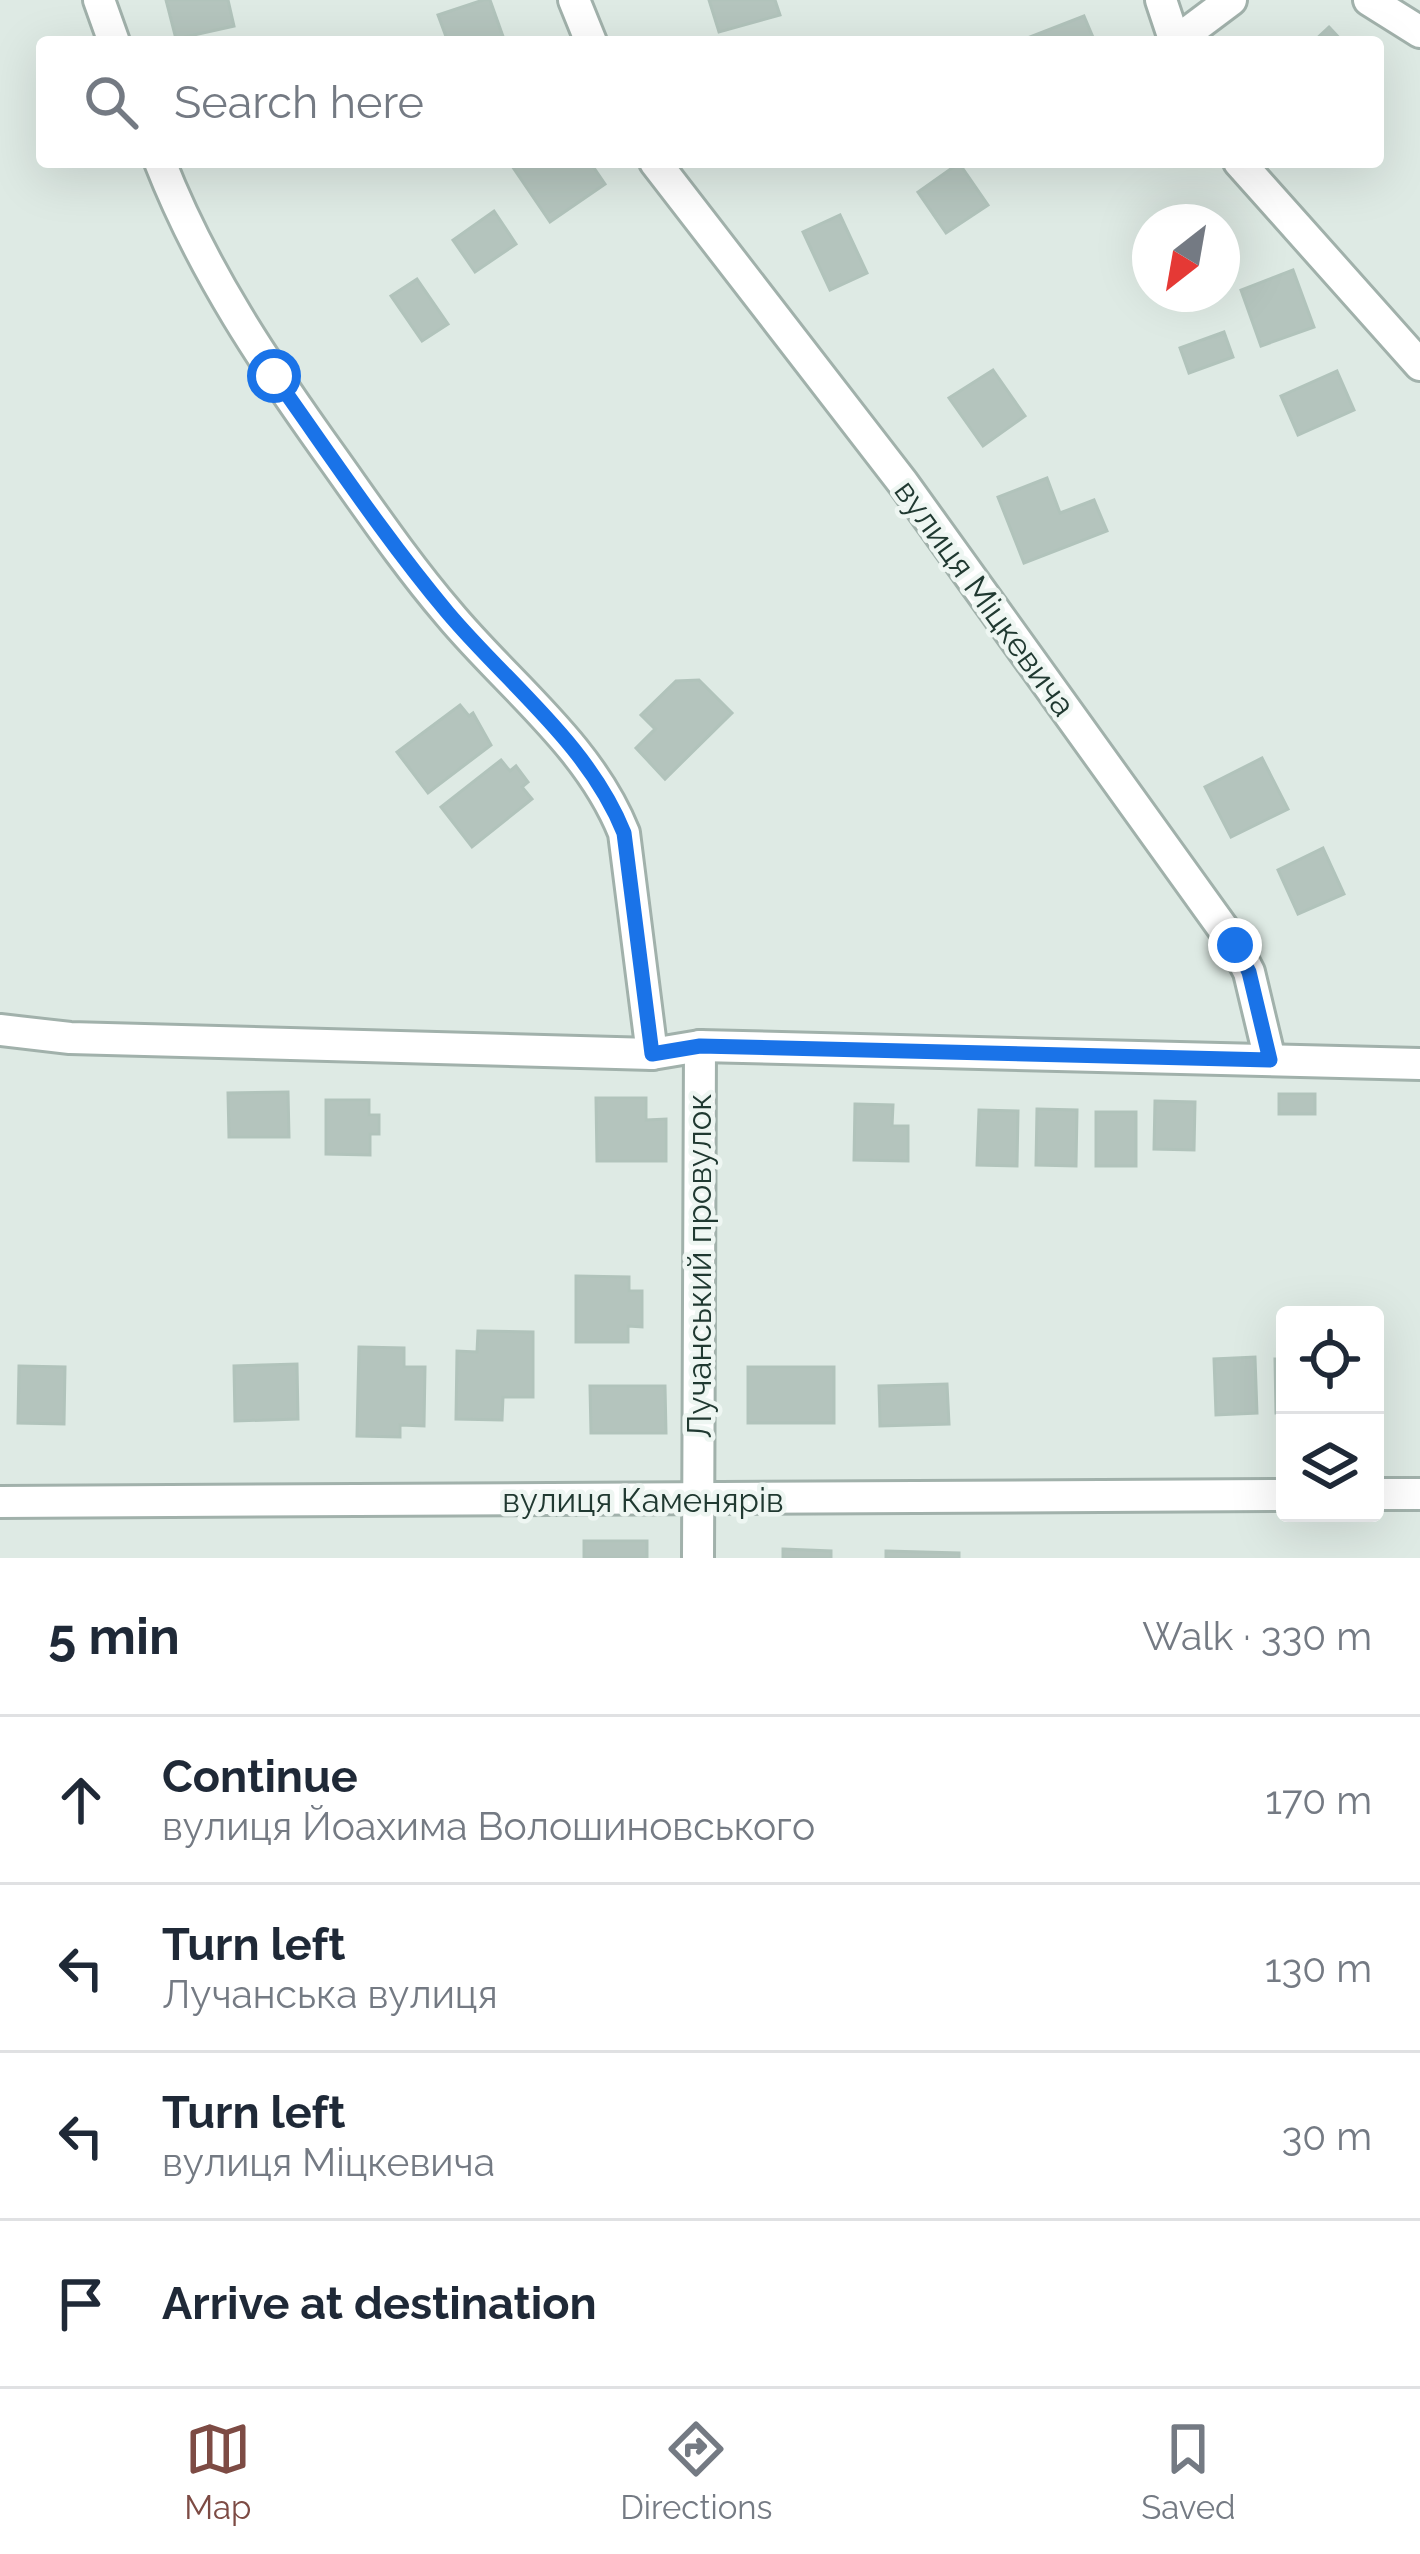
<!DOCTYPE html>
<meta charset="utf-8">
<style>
body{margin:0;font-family:Raleway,sans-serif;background:#f2f2f3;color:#1f2937}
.controls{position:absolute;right:36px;bottom:36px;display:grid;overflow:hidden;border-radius:12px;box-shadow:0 12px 48px #0002}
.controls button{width:108px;height:108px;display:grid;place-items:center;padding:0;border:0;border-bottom:3px solid #e0e1e3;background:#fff;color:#1f2937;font:60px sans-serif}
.compass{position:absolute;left:1132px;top:204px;width:108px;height:108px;border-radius:50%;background:#fff;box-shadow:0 12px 48px #0002;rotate:211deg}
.stop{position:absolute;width:36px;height:36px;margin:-27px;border:9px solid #1a73e8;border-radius:50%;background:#fff}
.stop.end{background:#1a73e8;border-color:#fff;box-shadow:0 3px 12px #0008}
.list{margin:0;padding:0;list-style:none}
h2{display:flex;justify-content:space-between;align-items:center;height:156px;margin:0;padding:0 48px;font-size:51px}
h2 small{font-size:39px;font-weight:400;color:#747a83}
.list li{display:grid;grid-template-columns:78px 1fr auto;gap:36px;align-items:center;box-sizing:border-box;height:168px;padding:0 48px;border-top:3px solid #e0e1e3}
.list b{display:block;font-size:45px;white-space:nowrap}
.list p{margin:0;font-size:39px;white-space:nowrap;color:#747a83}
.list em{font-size:39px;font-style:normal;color:#747a83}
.icon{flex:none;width:66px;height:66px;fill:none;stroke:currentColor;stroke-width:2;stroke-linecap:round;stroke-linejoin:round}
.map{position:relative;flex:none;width:1420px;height:1558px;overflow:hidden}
.search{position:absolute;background:#fff;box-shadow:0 12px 48px #0002;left:36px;right:36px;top:36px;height:132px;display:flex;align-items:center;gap:30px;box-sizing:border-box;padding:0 42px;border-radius:12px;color:#747a83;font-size:45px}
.sheet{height:828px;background:#fff}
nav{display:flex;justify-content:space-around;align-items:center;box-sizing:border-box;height:168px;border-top:3px solid #e0e1e3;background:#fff;font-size:33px;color:#747a83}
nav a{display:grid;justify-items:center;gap:6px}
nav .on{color:#7d4b44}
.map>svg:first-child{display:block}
.building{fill:#b4c4bd;stroke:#b1c3bb;stroke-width:3}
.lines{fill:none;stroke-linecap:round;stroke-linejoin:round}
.street-casing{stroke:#a1b1ab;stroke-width:36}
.street{stroke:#fff;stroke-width:30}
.route{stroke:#1a73e8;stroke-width:15}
.labels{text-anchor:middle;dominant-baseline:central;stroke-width:9;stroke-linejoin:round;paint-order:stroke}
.street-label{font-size:33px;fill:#203931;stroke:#eef6f2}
</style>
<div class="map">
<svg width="1420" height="1558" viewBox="0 0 1420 1558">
<rect width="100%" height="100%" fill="#deeae4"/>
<!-- building -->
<g class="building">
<polygon points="166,0 228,0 234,26 176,39"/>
<polygon points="483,0 490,0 505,42 448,42 438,15"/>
<polygon points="709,0 775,0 780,15 719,32"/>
<polygon points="1084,16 1095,42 1026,42 1025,39"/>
<polygon points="1329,27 1343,42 1313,42"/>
<polygon points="590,162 605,184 550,222 510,163"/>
<polygon points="959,163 988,205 946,233 918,192"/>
<polygon points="494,211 516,244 475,272 453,240"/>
<polygon points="840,215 867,273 830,290 803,232"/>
<polygon points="1293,270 1314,327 1261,346 1241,290"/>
<polygon points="417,279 448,324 422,341 391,296"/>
<polygon points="1224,332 1233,357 1189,373 1180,348"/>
<polygon points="993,370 1025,416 983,446 949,398"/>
<polygon points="1337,371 1354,410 1298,435 1281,396"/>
<polygon points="1047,478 1060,513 1094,500 1107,531 1024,563 998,497"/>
<polygon points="699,680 732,713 665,779 636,748 655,729 641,715 676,681"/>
<polygon points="460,705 469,716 473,713 491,745 428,793 397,752"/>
<polygon points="1262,758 1288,809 1231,837 1205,787"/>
<polygon points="501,760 510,771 516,766 528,782 522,787 532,799 472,847 441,807"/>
<polygon points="1323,848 1344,894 1298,914 1278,870"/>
<polygon points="288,1092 289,1137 229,1137 228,1093"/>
<rect x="1279" y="1094" width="36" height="20"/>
<polygon points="596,1098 646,1098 646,1120 666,1119 666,1161 597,1161"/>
<polygon points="326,1100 369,1100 369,1115 379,1115 379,1134 370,1134 370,1155 326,1154"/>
<polygon points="1155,1101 1195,1102 1194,1150 1154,1149"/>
<polygon points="855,1104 893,1105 892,1126 908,1126 908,1161 854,1160"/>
<polygon points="1037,1109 1077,1110 1076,1166 1036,1165"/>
<polygon points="979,1110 1018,1111 1017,1166 977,1165"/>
<rect x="1096" y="1112" width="40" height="54"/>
<polygon points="576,1276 629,1277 629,1291 642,1291 642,1327 628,1326 628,1342 576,1342"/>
<polygon points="478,1331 533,1332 533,1397 503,1397 502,1420 456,1419 457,1351 477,1352"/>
<polygon points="359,1347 404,1348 404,1367 425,1367 424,1426 400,1425 400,1437 357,1436"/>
<polygon points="1255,1357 1257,1413 1216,1415 1214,1359"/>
<polygon points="1275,1359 1285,1359 1285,1413 1276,1413"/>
<polygon points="297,1364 298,1419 235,1421 234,1366"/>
<polygon points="19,1366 65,1367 64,1424 18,1423"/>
<rect x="748" y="1367" width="86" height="56"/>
<polygon points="947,1384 949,1424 880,1426 879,1386"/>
<polygon points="590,1386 665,1386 666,1433 591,1433"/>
<rect x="584" y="1541" width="63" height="17"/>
<polygon points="783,1549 831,1551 831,1558 783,1558"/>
<polygon points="886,1551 959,1553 959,1558 886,1558"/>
</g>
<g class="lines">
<!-- street casing -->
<g class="street-casing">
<g id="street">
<polyline points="99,0 114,42"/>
<polyline points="574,0 591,42"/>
<polyline points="1161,0 1175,42"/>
<polyline points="1369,0 1420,32"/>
<polyline points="1175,42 1231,0"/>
<path d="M 160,162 C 203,272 266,365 334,460 C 371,512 407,565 449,614 C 508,685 589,745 624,833 L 652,1054"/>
<polyline points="655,162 903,483 1235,945 1249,972 1270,1060"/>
<polyline points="1239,162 1420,365"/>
<polyline points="0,1030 70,1038 652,1054 700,1046 1420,1064"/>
<polyline points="1375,1494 1420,1494"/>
<polyline points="0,1502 1285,1495"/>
<polyline points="698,1558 700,1046"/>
</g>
</g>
<!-- street -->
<use href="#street" class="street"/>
</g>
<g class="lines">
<!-- route -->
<path class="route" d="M 274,376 C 331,456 385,538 448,613 C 508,684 589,745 624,833 L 652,1054 L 700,1046 L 1270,1060 L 1249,972 L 1235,945"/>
</g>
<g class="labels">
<!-- street labels -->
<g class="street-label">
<text transform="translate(985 598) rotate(54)">вулиця Міцкевича</text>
<text transform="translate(699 1266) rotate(-90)">Лучанський провулок</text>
<text x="643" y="1500">вулиця Каменярів</text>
</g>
</g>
</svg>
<div class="controls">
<button><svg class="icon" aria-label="locate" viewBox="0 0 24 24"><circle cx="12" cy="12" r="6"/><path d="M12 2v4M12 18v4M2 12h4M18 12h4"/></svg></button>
<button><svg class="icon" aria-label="layers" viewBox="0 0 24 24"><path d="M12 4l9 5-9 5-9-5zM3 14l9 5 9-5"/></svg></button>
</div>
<svg class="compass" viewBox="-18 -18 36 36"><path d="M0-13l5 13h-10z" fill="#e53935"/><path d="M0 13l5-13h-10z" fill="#747a83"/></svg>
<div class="stop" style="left:274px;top:376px"></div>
<div class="stop end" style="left:1235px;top:945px"></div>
<div class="search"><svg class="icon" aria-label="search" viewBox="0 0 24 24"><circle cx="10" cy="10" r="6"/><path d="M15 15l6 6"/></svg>Search here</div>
</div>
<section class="sheet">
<h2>5 min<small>Walk · 330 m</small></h2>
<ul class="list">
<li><svg class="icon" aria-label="ahead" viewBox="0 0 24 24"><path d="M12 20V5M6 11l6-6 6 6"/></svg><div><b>Continue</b><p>вулиця Йоахима Волошиновського</p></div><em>170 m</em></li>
<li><svg class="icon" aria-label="left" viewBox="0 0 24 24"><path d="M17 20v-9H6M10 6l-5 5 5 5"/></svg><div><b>Turn left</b><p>Лучанська вулиця</p></div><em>130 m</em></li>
<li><svg class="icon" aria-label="left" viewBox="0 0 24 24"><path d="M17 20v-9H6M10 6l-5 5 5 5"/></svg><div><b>Turn left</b><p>вулиця Міцкевича</p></div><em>30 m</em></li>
<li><svg class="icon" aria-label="arrive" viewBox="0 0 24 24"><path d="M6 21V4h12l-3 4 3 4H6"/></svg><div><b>Arrive at destination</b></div></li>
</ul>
</section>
<nav>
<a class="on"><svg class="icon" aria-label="map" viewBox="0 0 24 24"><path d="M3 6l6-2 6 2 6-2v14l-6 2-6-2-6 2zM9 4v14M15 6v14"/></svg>Map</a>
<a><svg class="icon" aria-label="directions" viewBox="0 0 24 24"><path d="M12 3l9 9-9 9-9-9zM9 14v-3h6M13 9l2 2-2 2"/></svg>Directions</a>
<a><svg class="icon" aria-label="saved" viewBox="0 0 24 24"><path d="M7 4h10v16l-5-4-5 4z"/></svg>Saved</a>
</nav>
